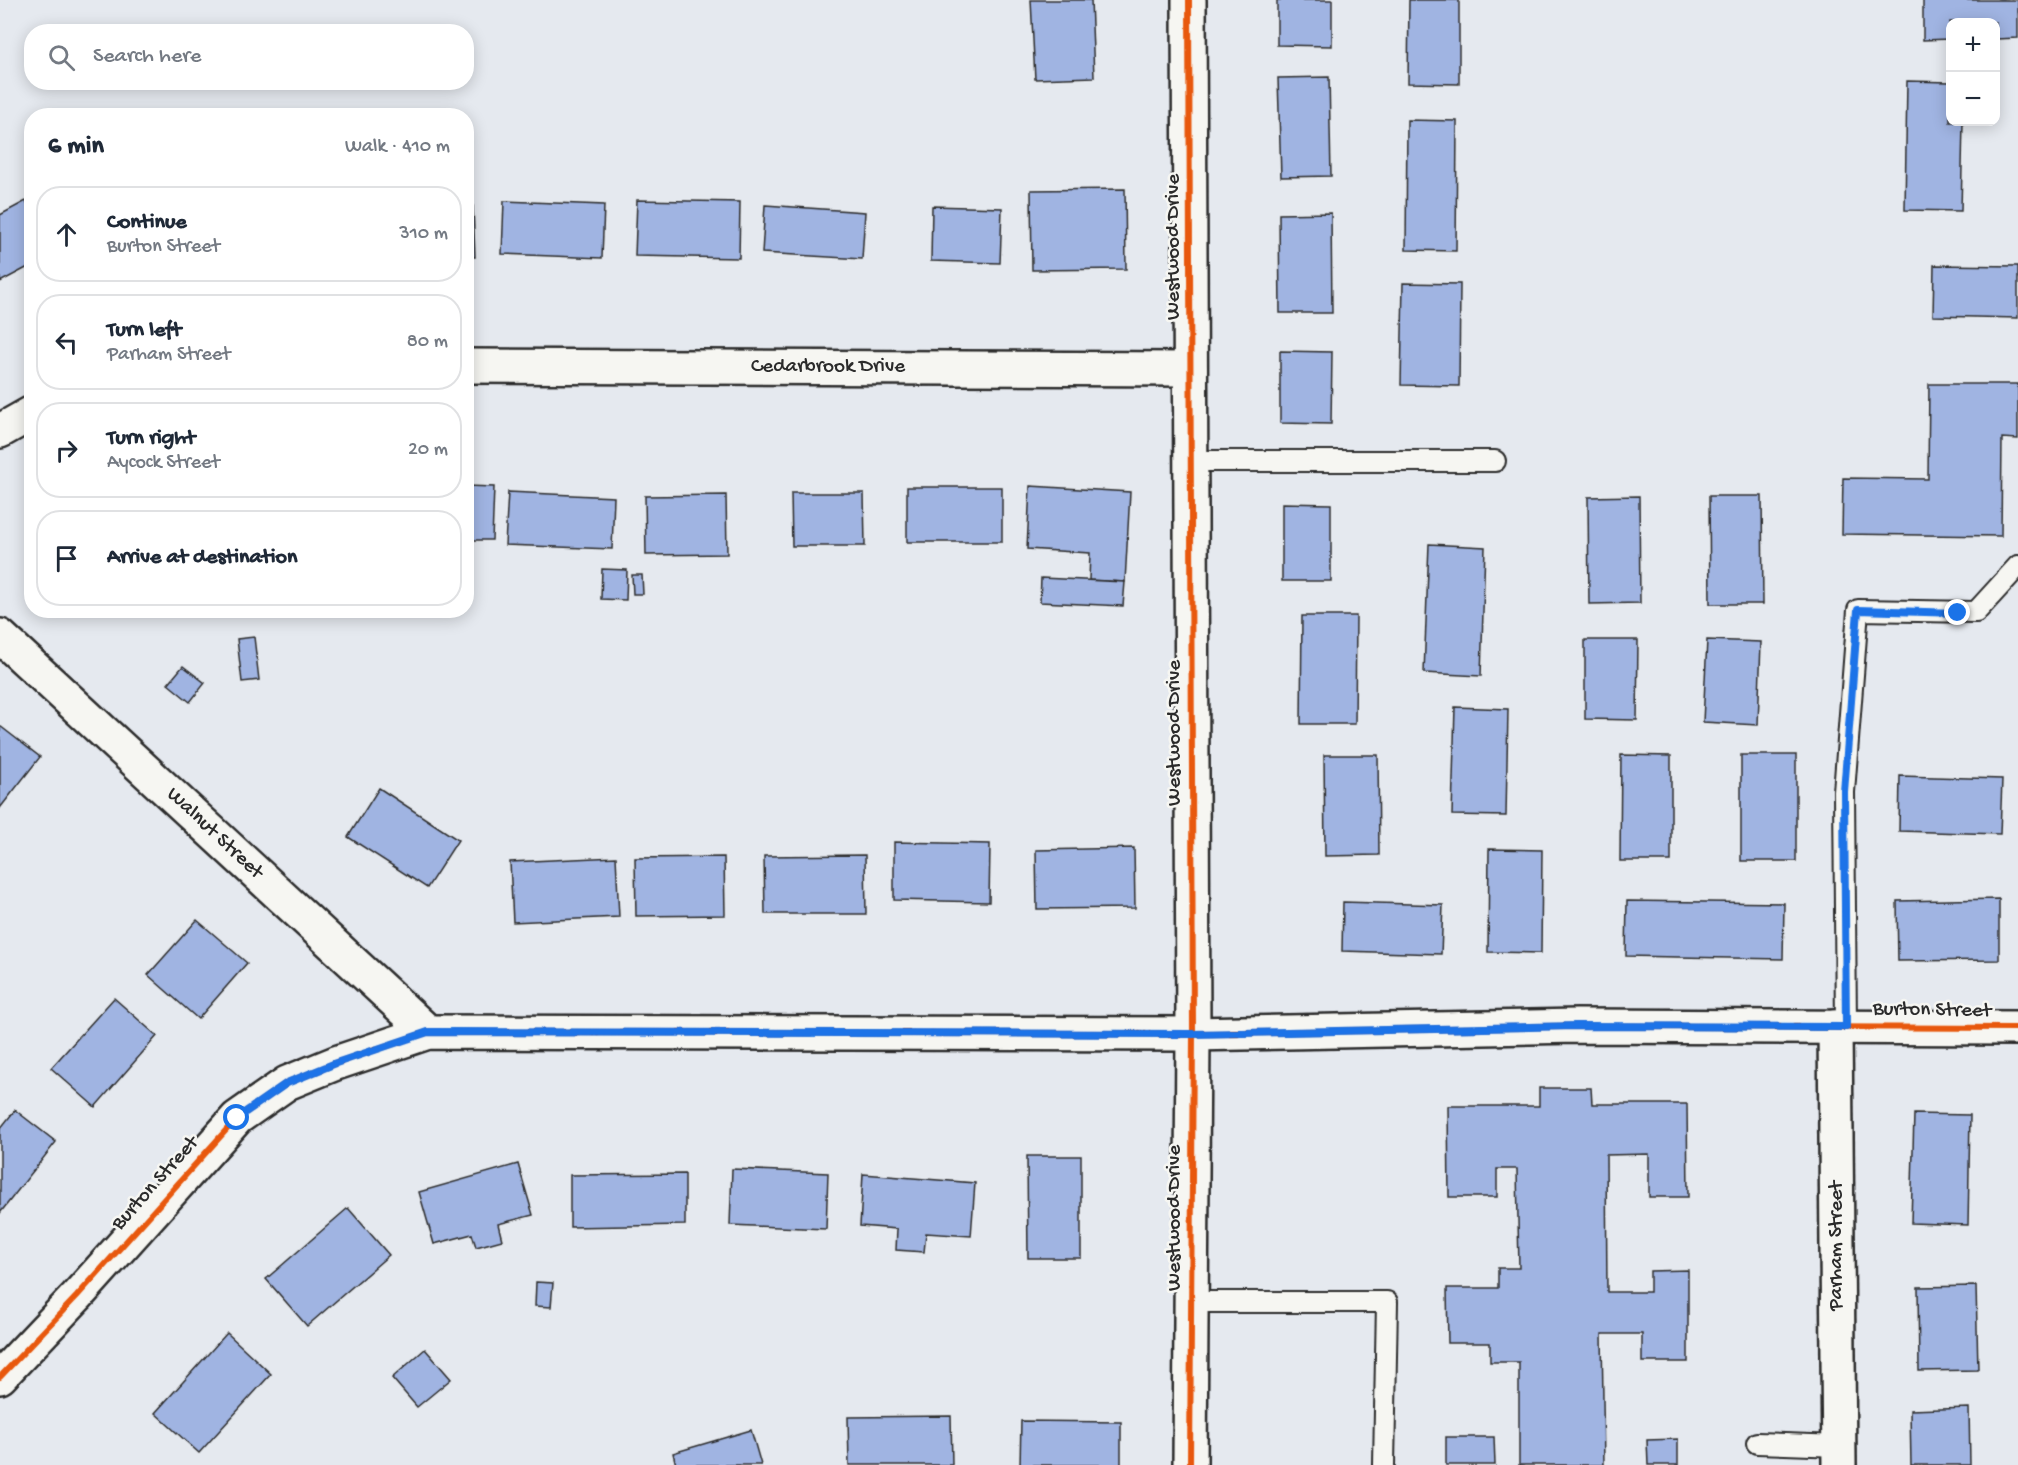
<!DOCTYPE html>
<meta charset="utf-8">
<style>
body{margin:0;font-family:"Gochi Hand",sans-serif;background:#f2f2f3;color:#1f2937}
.controls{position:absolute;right:18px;top:18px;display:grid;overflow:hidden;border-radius:12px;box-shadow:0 3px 15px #0003}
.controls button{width:54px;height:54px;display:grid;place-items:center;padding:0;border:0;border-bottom:2px solid #e0e1e3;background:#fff;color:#1f2937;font:30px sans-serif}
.stop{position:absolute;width:18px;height:18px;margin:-14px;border:4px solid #1a73e8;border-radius:50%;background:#fff}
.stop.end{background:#1a73e8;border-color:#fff;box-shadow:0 2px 6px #0008}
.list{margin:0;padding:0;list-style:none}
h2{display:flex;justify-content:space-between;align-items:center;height:78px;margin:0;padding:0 24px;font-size:26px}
h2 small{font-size:20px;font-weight:400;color:#747a83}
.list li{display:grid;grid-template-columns:39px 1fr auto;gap:18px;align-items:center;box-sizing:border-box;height:96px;margin:0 12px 12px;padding:0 12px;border:2px solid #e0e1e3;border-radius:24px}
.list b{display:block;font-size:22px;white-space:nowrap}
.list p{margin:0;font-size:20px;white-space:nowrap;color:#747a83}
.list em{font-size:20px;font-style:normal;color:#747a83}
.icon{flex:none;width:33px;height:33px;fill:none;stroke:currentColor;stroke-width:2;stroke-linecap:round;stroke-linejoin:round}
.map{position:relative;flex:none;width:2018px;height:1465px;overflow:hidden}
.search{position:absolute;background:#fff;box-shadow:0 3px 15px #0003;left:24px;top:24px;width:450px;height:66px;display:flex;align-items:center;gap:15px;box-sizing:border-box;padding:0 21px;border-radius:24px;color:#747a83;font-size:22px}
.panel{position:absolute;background:#fff;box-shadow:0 3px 15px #0003;left:24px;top:108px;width:450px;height:510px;border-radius:24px}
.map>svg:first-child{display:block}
.building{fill:#a0b4e2;stroke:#2b2b2b;stroke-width:1.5}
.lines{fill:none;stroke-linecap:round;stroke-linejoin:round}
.lane-casing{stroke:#2b2b2b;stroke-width:24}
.street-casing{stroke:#2b2b2b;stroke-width:38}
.lane{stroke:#f6f6f2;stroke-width:20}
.street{stroke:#f6f6f2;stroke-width:33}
.cycleway-casing{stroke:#f6f6f2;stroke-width:10}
.cycleway{stroke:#e8590c;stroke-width:6}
.route{stroke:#1a73e8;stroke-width:8}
.labels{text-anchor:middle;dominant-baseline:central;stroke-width:5;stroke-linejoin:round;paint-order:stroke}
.street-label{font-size:21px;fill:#2b2b2b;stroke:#f6f6f2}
</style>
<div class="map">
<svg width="2018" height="1465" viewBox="0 0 2018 1465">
<rect width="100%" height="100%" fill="#e5e9ef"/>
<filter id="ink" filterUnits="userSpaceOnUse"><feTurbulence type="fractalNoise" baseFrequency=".0167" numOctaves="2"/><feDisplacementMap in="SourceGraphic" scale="12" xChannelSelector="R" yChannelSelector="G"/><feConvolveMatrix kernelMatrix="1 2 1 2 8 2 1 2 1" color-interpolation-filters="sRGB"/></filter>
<g filter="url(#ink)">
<!-- building -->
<g class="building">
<polygon points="1031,0 1091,0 1094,77 1035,79"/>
<polygon points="1277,0 1332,0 1332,46 1277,45"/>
<polygon points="1409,0 1459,0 1459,84 1408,83"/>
<polygon points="1923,0 2018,0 2018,38 1996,39 1996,22 1950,22 1950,39 1923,40"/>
<polygon points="1329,77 1331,176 1281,177 1278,78"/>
<polygon points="1907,81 1950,82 1950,122 1963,122 1961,211 1905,210"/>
<polygon points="1407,120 1457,121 1456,251 1406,250"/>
<polygon points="1125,189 1126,269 1032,270 1031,190"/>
<polygon points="637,200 740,202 739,258 635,256"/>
<polygon points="26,201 32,211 32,265 0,282 0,215"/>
<polygon points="504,201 604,205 602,258 502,254"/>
<polygon points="765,205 865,212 862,259 762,253"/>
<polygon points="466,206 473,206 475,257 466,257"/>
<polygon points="932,206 1002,208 1000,263 931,261"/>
<polygon points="1331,213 1332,313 1280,313 1279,214"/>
<polygon points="1934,265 2018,266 2018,318 1933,316"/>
<polygon points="1403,283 1460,284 1459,386 1401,385"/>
<polygon points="1280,351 1332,352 1331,424 1280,423"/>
<polygon points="1929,384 2018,384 2018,439 2002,438 2001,536 1842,534 1843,478 1928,479"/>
<polygon points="466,486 494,487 492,540 470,540 470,561 466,561"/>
<polygon points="1030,486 1130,492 1125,582 1089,580 1090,553 1027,549"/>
<rect x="907" y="487" width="95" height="55"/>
<polygon points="508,492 614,497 612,549 505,545"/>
<polygon points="791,493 864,493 865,546 792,546"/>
<polygon points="726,495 727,554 646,555 645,496"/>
<polygon points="1639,496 1640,603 1589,604 1588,497"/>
<polygon points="1709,496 1762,496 1763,604 1710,604"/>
<polygon points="1282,503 1331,504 1331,581 1282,581"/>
<polygon points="1429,544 1485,547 1481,676 1424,673"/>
<polygon points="602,569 627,570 626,600 601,599"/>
<polygon points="632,575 642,575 643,594 633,594"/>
<polygon points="1041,578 1125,582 1123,606 1040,602"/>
<polygon points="1302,616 1356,616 1355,724 1301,724"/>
<polygon points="254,637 259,680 242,682 237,639"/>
<polygon points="1585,640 1638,640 1637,720 1585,719"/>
<polygon points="1707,640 1761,642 1758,725 1703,722"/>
<polygon points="183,666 205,683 190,702 168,684"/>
<polygon points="1455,707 1508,709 1506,816 1452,815"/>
<polygon points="0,726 40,757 0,808"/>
<polygon points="1324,755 1378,755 1379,855 1325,856"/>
<polygon points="1621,755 1671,756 1671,861 1620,861"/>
<rect x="1741" y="755" width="55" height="106"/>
<polygon points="1900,776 2002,779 2000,834 1899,831"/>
<polygon points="379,788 458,840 427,888 348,837"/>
<polygon points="894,842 990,844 989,902 894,900"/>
<polygon points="1134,848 1135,908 1037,909 1036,850"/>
<polygon points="1489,849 1542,850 1541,953 1488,952"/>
<polygon points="865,855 866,914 765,914 764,856"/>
<polygon points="616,857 619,917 513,922 510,862"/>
<polygon points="724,857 725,915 636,916 635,858"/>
<polygon points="1999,899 1999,960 1898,961 1897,901"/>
<polygon points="1627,901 1784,903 1783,959 1626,956"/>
<polygon points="1343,902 1443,905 1441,954 1342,951"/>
<polygon points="197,920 247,963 198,1019 148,975"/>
<polygon points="114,998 157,1036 95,1107 51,1068"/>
<polygon points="1539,1088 1591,1088 1592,1104 1687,1104 1688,1197 1649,1197 1649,1154 1606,1155 1607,1292 1650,1292 1650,1271 1688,1270 1688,1362 1642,1362 1642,1334 1602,1334 1604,1465 1519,1465 1519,1362 1490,1362 1490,1343 1448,1343 1447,1288 1498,1288 1498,1268 1519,1268 1517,1169 1497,1169 1497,1197 1449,1197 1448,1106 1539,1106"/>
<polygon points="15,1110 56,1142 0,1213 0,1129"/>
<polygon points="1914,1114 1970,1115 1968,1225 1911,1223"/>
<polygon points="1027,1156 1081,1156 1081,1258 1028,1258"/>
<polygon points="518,1164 533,1215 498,1224 502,1240 476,1247 472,1234 434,1244 419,1192"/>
<polygon points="732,1169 828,1173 826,1229 730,1225"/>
<polygon points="685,1174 685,1225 570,1227 570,1175"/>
<polygon points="863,1174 975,1183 971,1236 926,1233 924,1252 896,1250 897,1229 860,1226"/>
<polygon points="348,1208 389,1255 307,1326 266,1279"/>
<polygon points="536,1282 553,1283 551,1307 535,1306"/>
<polygon points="1976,1286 1978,1370 1919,1371 1918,1287"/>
<polygon points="227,1333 271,1374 199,1453 155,1413"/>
<polygon points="425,1349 451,1379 417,1407 392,1378"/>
<polygon points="1969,1408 1970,1465 1911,1465 1910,1410"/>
<polygon points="951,1416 952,1465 849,1465 848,1417"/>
<polygon points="1021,1421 1121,1422 1121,1465 1020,1465"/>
<polygon points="751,1430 761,1465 676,1465 673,1453"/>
<polygon points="1446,1437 1494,1437 1495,1465 1446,1465"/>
<polygon points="1678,1439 1678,1465 1648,1465 1647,1440"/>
</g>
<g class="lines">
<!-- lane casing -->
<g class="lane-casing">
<g id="lane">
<polyline points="1190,461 1495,461"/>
<polyline points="1846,1027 1844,792 1858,610 1976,612 2018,566"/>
<polyline points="1191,1302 1387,1302 1384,1465"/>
<polyline points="1757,1443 1839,1446"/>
</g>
</g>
<!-- street casing -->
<g class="street-casing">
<g id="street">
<polyline points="1189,0 1193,1034 1190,1465"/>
<polyline points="466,366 1190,369"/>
<polyline points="0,431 32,413"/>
<polyline points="0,636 428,1032"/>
<polyline points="1835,1027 1839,1465"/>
<polyline points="0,1377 77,1296 237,1118 287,1083 336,1063 428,1032 1193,1034 1577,1026 2018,1028"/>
</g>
</g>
<!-- lane -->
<use href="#lane" class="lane"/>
<!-- street -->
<use href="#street" class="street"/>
<!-- cycleway casing -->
<g class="cycleway-casing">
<g id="cycleway">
<polyline points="1189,0 1193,1034 1190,1465"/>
<polyline points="0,1377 77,1296 237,1118 287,1083 336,1063 428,1032 1193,1034 1577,1026 2018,1028"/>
</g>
</g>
<!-- cycleway -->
<use href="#cycleway" class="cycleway"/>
</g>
</g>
<g class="lines" filter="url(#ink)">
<!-- route -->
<polyline class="route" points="237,1118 287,1083 336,1063 428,1032 1193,1034 1577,1026 1846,1027 1844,792 1858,610 1958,613"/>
</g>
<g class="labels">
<!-- street labels -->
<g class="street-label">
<text transform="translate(1174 247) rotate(-90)">Westwood Drive</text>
<text x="828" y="367">Cedarbrook Drive</text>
<text transform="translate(1175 733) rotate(-90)">Westwood Drive</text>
<text transform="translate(214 834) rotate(43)">Walnut Street</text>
<text transform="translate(1932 1011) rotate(1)">Burton Street</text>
<text transform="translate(156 1184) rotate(-48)">Burton Street</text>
<text transform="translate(1175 1218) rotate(-90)">Westwood Drive</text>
<text transform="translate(1837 1246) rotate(-90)">Parham Street</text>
</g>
</g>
</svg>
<div class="controls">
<button>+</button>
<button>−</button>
</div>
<div class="stop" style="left:237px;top:1118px"></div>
<div class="stop end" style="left:1958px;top:613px"></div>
<div class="search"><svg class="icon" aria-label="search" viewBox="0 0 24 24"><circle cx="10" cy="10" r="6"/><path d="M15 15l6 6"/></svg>Search here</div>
<section class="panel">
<h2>6 min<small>Walk · 410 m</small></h2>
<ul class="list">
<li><svg class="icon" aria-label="ahead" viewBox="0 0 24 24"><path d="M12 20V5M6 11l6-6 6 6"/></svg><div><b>Continue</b><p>Burton Street</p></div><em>310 m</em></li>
<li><svg class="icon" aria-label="left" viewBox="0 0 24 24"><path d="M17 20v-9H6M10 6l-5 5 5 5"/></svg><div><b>Turn left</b><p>Parham Street</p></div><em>80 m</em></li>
<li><svg class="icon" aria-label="right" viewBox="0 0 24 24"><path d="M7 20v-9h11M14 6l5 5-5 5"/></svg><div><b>Turn right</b><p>Aycock Street</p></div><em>20 m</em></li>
<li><svg class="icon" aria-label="arrive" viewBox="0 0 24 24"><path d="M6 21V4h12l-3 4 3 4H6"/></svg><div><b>Arrive at destination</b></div></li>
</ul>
</section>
</div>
